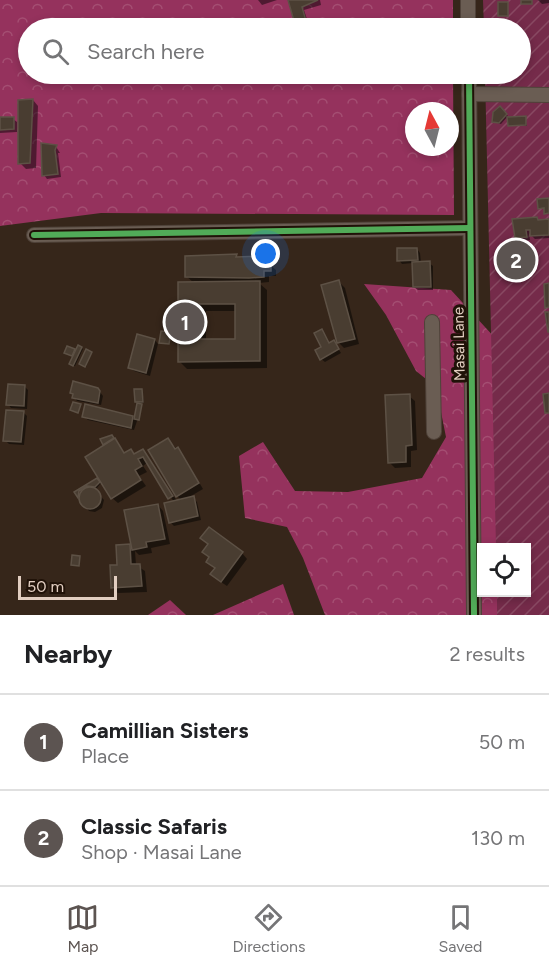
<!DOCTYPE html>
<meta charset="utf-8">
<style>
body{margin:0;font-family:Figtree,sans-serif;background:#f6f6f6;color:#202124}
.controls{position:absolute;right:18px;bottom:18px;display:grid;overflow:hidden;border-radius:0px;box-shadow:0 3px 9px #0003}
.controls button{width:54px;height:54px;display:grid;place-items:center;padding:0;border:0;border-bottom:2px solid #e0e0e0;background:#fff;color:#202124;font:30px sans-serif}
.compass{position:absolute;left:405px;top:102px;width:54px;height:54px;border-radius:50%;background:#fff;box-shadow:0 3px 9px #0003;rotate:353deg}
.scale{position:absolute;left:18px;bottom:15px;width:99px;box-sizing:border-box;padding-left:6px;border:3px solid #e2cec1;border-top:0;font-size:16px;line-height:21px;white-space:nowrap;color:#e2cec1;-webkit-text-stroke:4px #201208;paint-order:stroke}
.you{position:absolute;left:266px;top:254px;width:21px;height:21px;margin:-15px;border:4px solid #fff;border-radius:50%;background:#1a73e8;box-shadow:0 0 0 9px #1a73e833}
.badge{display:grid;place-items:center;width:39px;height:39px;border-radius:50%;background:#5c5451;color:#fff;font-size:20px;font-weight:700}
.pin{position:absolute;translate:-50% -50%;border:3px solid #fff;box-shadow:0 2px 6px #0006}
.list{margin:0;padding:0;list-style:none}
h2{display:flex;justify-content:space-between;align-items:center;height:78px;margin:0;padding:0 24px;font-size:26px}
h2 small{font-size:20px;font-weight:400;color:#757577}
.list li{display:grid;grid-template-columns:39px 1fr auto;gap:18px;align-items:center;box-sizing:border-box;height:96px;padding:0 24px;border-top:2px solid #e0e0e0}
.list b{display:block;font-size:22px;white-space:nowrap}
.list p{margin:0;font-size:20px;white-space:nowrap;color:#757577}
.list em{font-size:20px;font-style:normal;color:#757577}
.icon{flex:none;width:33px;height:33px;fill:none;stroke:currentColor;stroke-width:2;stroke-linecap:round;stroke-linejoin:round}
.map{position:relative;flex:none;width:549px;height:615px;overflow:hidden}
.search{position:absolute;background:#fff;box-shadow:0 3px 9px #0003;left:18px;right:18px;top:18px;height:66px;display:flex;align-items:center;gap:15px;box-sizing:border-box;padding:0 21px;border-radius:33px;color:#757577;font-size:22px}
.sheet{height:270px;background:#fff}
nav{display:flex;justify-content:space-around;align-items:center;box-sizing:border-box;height:84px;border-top:2px solid #e0e0e0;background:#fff;font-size:16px;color:#757577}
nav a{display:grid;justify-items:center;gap:3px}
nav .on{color:#5c5451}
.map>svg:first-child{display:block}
.forest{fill:url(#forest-crowns);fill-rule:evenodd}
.garden{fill:url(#garden-furrows)}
.shadow{fill:#0007;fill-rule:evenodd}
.building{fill:#493d31;stroke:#5d5145;stroke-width:1.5;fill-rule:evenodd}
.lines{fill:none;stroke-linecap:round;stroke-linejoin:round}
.minor-casing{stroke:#4f4239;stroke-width:16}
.minor{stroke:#6a5d53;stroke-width:14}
.cycleway-casing{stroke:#201208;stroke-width:10}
.cycleway{stroke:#51ab58;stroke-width:6}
.labels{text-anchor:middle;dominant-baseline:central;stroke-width:6;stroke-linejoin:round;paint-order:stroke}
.street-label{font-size:15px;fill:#e2cec1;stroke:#201208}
</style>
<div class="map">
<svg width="549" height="615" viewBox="0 0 549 615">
<defs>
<pattern id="forest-crowns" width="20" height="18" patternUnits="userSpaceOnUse" patternTransform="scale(1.5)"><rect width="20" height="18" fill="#95325d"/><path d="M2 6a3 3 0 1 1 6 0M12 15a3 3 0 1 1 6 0" fill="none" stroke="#a44e72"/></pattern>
<pattern id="garden-furrows" width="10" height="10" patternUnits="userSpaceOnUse" patternTransform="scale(1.5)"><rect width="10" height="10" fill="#752b4a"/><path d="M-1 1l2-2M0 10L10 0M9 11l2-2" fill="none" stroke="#884962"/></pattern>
</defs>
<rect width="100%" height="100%" fill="#36261a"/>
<!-- forest -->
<g class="forest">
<path d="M 0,0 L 453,0 L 453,28 L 28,28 L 28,74 L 453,74 L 454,215 L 101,213 L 0,226 ZM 414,111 L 450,111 L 450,147 L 414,147 Z"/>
<path d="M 364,284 L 451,290 L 519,364 L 549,615 L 325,615 L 303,558 L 287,527 L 245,518 L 239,456 L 263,442 L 295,491 L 348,492 L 422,478 L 446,437 L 436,387 L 416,371 L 386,315 ZM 482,548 L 526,548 L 526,592 L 482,592 Z"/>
<polygon points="283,584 294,615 213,615"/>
<polygon points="170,600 186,615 148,615"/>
</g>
<!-- garden -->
<polygon class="garden" points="483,0 549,0 549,615 497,615 497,593 526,592 526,548 496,547 485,74 520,74 520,28 484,28"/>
<!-- shadow -->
<g class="shadow">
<polygon points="258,0 277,0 262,5"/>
<polygon points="289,0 320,0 321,5 304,10 310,28 298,28"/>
<polygon points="538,0 549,0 549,3 542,4"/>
<polygon points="33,100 38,106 36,168 26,169 20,163"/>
<polygon points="499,108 508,116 501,124 494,122"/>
<polygon points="525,117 527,126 509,126"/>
<polygon points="0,119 13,119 17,122 17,132 0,133"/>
<polygon points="55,145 60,153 58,153 61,177 47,179 44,175"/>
<polygon points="537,218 540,222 549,221 549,238 535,239 529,233 530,240 520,241 516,237"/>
<polygon points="417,249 420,253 421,263 429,263 433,266 433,290 418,290 414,287 413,263 402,264 399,260"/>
<path d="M 262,258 L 276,270 L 276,276 L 269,276 L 269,282 L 259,283 L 267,290 L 267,368 L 187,369 L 179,361 L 179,339 L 173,333 L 179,311 L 194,283 L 186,276 ZM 206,311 L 236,311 L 237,340 L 206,340 Z"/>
<polygon points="339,282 345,288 359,344 344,348 338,342"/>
<polygon points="321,331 330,344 334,342 341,353 325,362 321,359 323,347"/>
<polygon points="155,340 158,344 150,376 134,371 130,368"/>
<polygon points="79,347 83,349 75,366 72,365 74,357 67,354 74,350 76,352"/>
<polygon points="91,353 86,367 82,365"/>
<polygon points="24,386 28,390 27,409 11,408 8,404"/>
<polygon points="142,390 144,403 139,403 142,406 134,430 88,420 84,416 133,417 135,420 136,402"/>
<polygon points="71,392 100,392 103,396 101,405 77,401"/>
<polygon points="409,396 415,401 417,450 411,451 411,467 395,468 389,462"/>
<polygon points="23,412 27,416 24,445 9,444 5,440"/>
<polygon points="112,437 125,454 135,455 143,450 177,501 182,501 177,496 168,440 183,455 203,489 191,496 197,502 201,520 174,526 170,522 174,502 148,462 143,466 147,472 139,476 146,486 118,503 112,498 104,444"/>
<polygon points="97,480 101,483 97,488 92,487 104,500 102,508 95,512 89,511 81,500 82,492 89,488 87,486"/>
<polygon points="158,505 163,511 170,544 151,548 152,553 139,555 135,551 136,565 145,571 147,592 118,593 112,588 118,566 129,545 133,549"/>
<polygon points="209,545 242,553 247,559 227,586 218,580 216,569 208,562 210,558"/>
</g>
<!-- building -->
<g class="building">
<polygon points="288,0 318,0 302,7 308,28 296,28"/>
<rect x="521" y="0" width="11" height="4"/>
<rect x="498" y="2" width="10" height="14"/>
<polygon points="33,99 30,163 18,164 18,100"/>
<polygon points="500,106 507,114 499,123 492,122 493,112"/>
<polygon points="526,116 526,125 508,126 507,117"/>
<polygon points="0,117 14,117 14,129 0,130"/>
<polygon points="41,143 57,145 55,150 58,174 42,176"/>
<polygon points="549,198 549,213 544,214 544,208 538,209 537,199"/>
<polygon points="537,217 538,220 549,219 549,235 530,236 530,230 526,230 527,237 515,238 512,219"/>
<polygon points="397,248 417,248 418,260 397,261"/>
<polygon points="237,254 236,257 263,256 263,263 271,263 271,271 264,271 264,277 249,278 185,277 185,256"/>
<polygon points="430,261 431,287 413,287 412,262"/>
<polygon points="339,280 355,339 337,343 321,285"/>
<path d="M 260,281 L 260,361 L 178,362 L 178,334 L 171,334 L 171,310 L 178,310 L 178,282 ZM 199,304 L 235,304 L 235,339 L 199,339 Z"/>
<polygon points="549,283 549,307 545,308 544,284"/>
<polygon points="545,312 549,312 549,332 548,332"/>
<polygon points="322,329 329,343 334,340 339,349 320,360 315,350 321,347 314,333"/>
<polygon points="161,331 171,332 169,344 159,343"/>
<polygon points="137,334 155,339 146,373 128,368"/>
<polygon points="78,345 82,347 73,366 69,364"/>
<polygon points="67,346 75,349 72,356 64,353"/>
<polygon points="86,349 92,352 85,367 79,364"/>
<polygon points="73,381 98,388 100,391 98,403 72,398 73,394 70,393"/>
<polygon points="8,384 25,385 24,406 6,405"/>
<polygon points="134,389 142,389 143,402 135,402"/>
<polygon points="549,393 549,413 545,413 543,394"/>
<polygon points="410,394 412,445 406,446 406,462 388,463 385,395"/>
<polygon points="73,402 81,404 78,413 70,410"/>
<polygon points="137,403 142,404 139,420 134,419"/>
<polygon points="85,404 133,416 131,428 82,417"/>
<polygon points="6,410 24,411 21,442 3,441"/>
<polygon points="112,435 114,438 103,445 100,439"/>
<polygon points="115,438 124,453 131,449 134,454 143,449 173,496 168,499 143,457 138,459 142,466 135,470 141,480 111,499 85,457"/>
<polygon points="168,438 175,449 178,447 199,483 176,497 148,450"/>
<polygon points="97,478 100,482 95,487 87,486 79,491 78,498 74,492"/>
<circle cx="90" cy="498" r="11"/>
<polygon points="194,496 198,516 169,523 164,503"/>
<polygon points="158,504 165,539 146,542 147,547 132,550 124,510"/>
<polygon points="209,527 243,552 221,582 210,574 215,568 206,562 209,557 202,552 208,544 200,538"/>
<polygon points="130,544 131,564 140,564 142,586 111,588 110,565 117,565 116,545"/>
<polygon points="72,555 80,556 79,566 71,565"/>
</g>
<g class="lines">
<!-- minor casing -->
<g class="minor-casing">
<g id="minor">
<polyline points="468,0 468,28"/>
<polyline points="469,74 474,615"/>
<polyline points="469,94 549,95"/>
<polyline points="34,235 469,228"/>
<polyline points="432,322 434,432"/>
</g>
</g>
<!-- minor -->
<use href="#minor" class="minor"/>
<!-- cycleway casing -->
<g class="cycleway-casing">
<g id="cycleway">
<polyline points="469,74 474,615"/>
<polyline points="34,235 469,228"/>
</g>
</g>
<!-- cycleway -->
<use href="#cycleway" class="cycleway"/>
</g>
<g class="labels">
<!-- street labels -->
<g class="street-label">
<text transform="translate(459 344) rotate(-91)">Masai Lane</text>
</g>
</g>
</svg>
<div class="controls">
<button><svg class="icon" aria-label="locate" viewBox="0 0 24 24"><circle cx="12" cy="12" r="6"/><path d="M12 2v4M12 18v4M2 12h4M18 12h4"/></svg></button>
</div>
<svg class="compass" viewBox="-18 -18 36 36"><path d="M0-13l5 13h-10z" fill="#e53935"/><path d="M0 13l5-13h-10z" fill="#757577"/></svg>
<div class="scale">50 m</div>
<div class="you"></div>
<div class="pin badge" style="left:185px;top:322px">1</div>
<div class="pin badge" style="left:516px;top:260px">2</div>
<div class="search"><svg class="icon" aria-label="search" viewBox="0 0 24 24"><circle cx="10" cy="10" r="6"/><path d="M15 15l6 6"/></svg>Search here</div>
</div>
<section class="sheet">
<h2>Nearby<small>2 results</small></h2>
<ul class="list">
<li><span class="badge">1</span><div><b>Camillian Sisters</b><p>Place</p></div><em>50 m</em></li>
<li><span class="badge">2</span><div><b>Classic Safaris</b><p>Shop · Masai Lane</p></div><em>130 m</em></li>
</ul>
</section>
<nav>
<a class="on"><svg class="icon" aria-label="map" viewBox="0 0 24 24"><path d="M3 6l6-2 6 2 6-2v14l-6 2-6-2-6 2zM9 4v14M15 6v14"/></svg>Map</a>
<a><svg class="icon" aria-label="directions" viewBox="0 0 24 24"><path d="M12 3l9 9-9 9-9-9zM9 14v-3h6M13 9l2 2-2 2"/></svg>Directions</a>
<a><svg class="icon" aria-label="saved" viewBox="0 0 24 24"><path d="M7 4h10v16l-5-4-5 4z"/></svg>Saved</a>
</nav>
